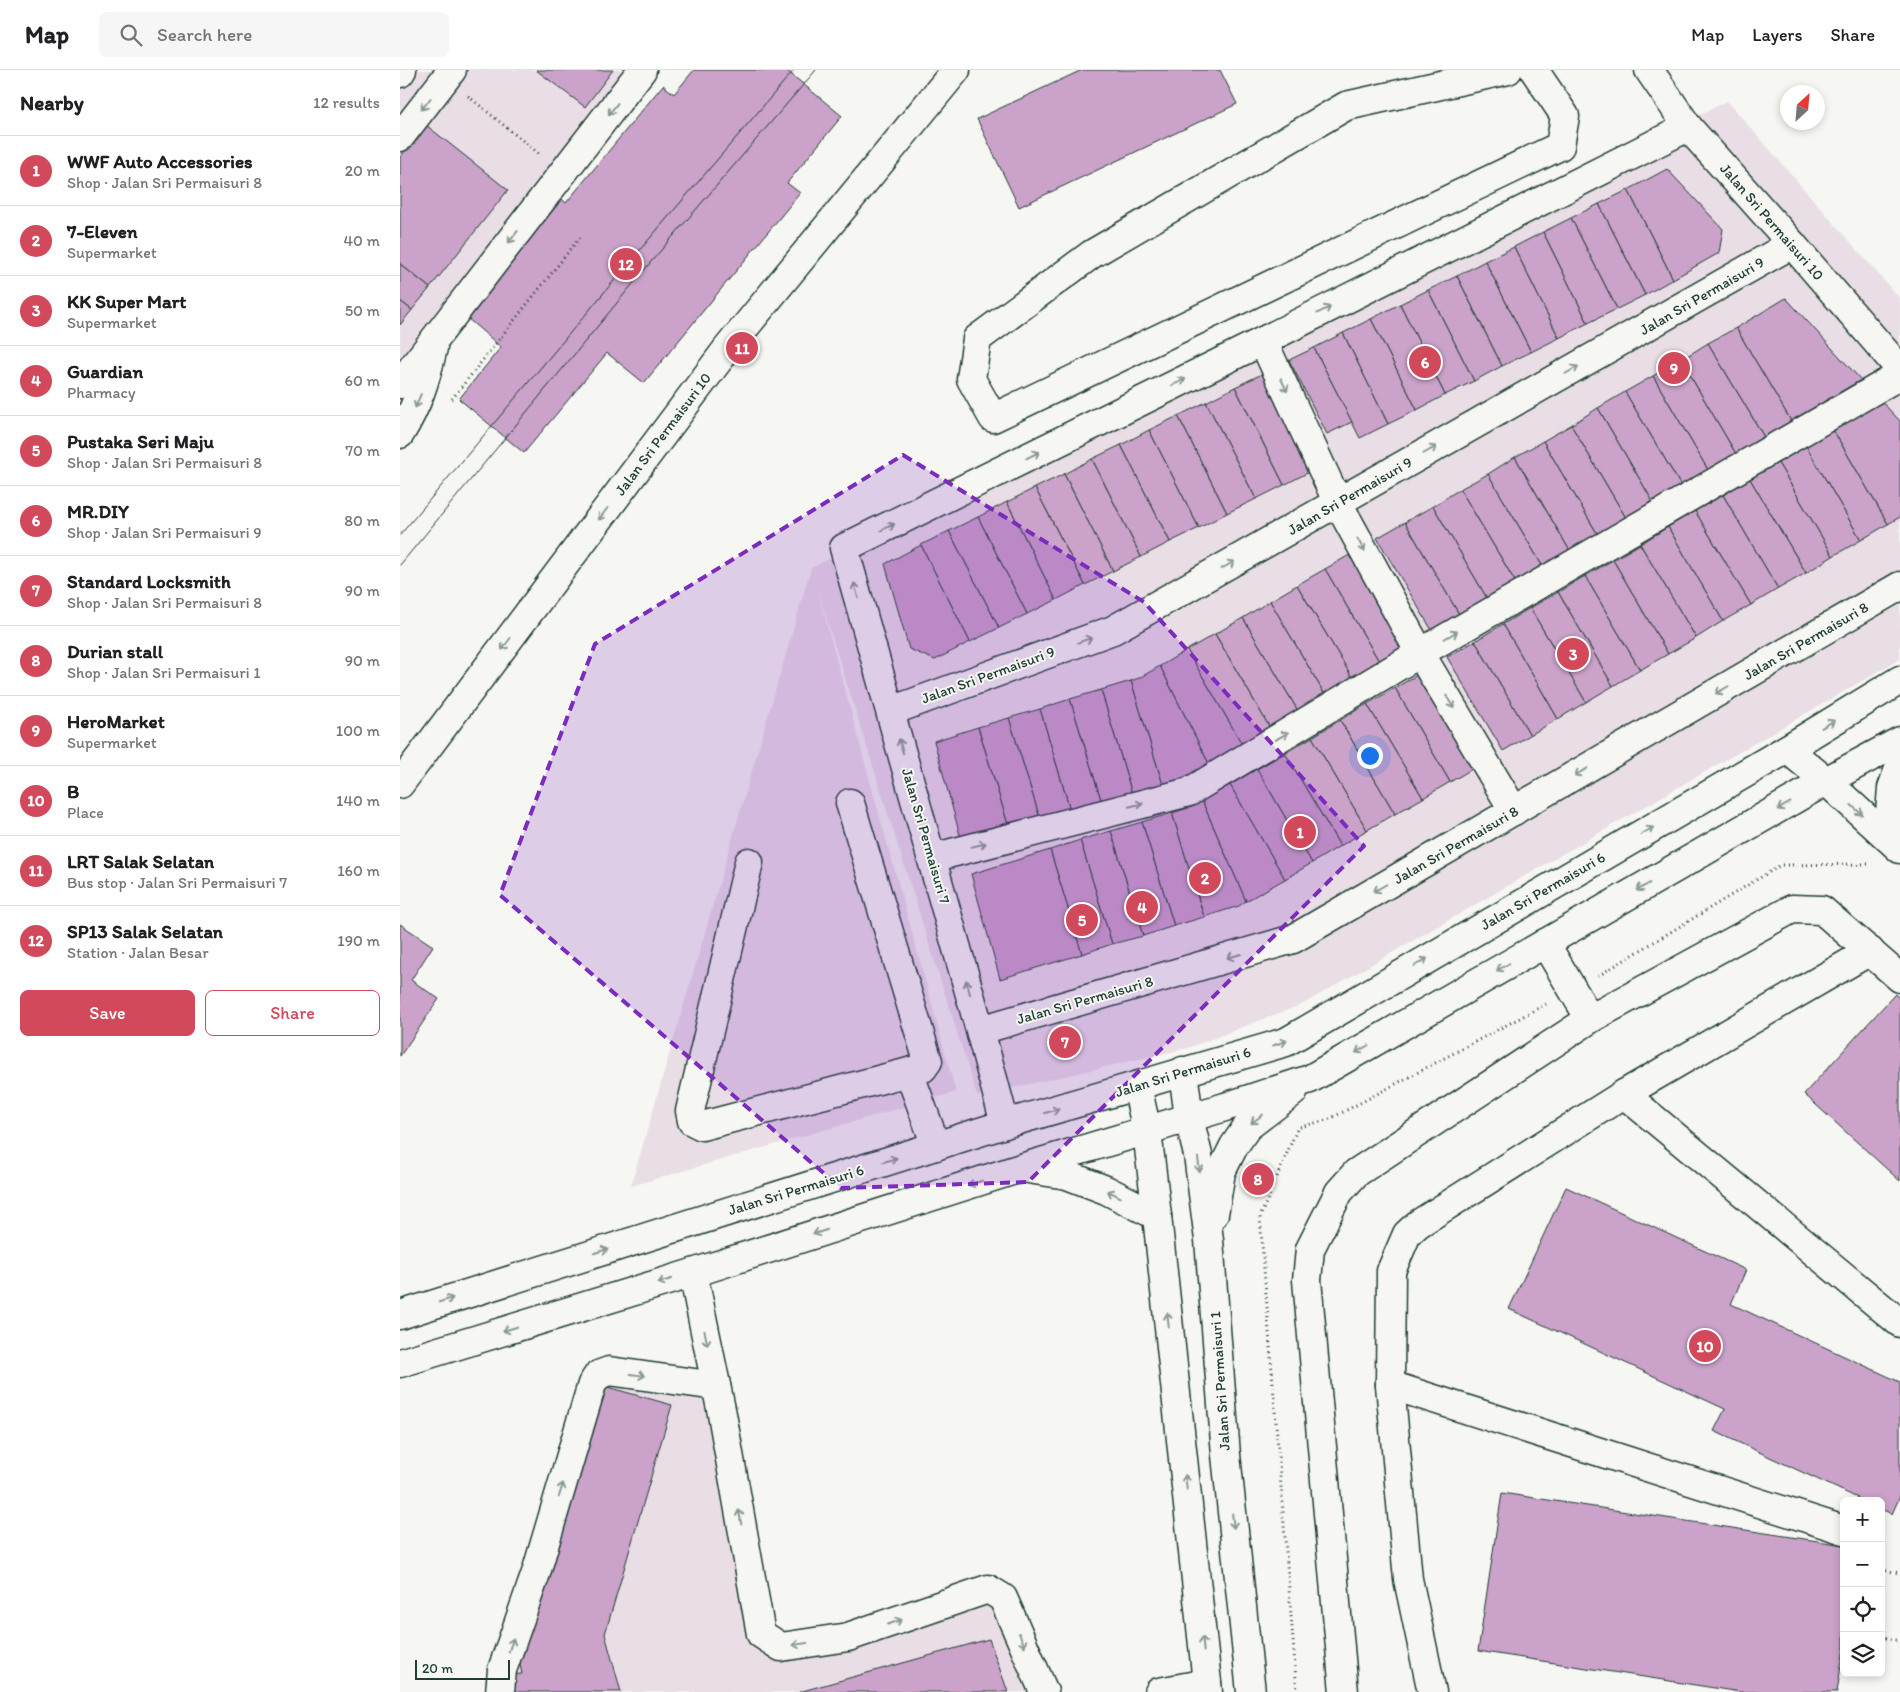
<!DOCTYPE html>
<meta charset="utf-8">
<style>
body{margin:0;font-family:Itim,sans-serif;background:#f6f6f6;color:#202124}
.controls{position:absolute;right:15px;bottom:15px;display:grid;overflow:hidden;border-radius:8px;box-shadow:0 2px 8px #0003}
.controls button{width:45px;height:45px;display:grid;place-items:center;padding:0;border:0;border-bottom:1px solid #e0e0e0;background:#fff;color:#202124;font:25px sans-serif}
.compass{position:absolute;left:1380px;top:15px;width:45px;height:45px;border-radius:50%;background:#fff;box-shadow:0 2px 8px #0003;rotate:26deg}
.scale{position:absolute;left:15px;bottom:12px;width:95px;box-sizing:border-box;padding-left:5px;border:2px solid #1f3d34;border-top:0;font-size:14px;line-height:18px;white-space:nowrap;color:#1f3d34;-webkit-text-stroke:4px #f6f6f2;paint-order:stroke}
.you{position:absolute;left:969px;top:685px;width:18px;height:18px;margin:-12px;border:4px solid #fff;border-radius:50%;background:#1a73e8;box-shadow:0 0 0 8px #1a73e833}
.badge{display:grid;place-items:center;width:32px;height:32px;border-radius:50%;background:#d1495b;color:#fff;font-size:16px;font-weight:700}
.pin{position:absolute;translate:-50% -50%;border:2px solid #fff;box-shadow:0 1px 5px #0006}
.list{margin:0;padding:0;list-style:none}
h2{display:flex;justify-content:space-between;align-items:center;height:65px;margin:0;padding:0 20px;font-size:21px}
h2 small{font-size:16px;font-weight:400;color:#757577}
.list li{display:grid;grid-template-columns:32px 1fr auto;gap:15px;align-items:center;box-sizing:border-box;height:70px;padding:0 20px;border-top:1px solid #e0e0e0}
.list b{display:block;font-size:19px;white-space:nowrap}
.list p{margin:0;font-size:16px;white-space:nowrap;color:#757577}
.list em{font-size:16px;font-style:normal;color:#757577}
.actions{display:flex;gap:10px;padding:15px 20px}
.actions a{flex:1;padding:11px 0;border:1px solid #d1495b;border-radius:8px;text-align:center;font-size:18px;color:#d1495b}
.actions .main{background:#d1495b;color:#fff}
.icon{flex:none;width:28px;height:28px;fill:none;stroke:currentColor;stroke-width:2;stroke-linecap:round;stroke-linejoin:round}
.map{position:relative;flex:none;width:1500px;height:1622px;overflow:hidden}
header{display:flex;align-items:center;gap:30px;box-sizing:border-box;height:70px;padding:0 25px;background:#fff;border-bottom:1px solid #e0e0e0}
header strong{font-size:24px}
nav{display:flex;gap:28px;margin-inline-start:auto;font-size:18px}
.search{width:350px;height:45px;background:#f6f6f6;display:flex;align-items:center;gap:12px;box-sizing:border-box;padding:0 18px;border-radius:8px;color:#757577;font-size:19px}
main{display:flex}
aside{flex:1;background:#fff}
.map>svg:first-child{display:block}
.built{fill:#e9dde6}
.building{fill:#cba2c9;stroke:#1f3d34}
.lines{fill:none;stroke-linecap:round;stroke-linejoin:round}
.minor-casing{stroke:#1f3d34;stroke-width:31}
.path{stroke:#1f3d34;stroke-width:3;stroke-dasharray:1 4;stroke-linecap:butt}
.minor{stroke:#f6f6f2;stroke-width:28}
.tram{stroke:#1f3d34;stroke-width:1}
.oneway{stroke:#8a9a93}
.marked{fill:#7b2cbf;fill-opacity:0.2;stroke:#7b2cbf;stroke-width:4;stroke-dasharray:10 6;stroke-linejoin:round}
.labels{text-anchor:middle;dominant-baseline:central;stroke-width:4;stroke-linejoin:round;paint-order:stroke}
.street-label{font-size:15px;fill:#1f3d34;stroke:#f6f6f2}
</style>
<header>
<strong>Map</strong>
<div class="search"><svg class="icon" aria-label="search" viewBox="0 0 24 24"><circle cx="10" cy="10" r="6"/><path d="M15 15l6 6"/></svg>Search here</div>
<nav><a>Map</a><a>Layers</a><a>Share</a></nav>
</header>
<main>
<aside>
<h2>Nearby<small>12 results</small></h2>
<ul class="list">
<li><span class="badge">1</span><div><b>WWF Auto Accessories</b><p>Shop · Jalan Sri Permaisuri 8</p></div><em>20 m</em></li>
<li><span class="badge">2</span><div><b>7-Eleven</b><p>Supermarket</p></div><em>40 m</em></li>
<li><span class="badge">3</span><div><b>KK Super Mart</b><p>Supermarket</p></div><em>50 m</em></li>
<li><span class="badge">4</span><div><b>Guardian</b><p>Pharmacy</p></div><em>60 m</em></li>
<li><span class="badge">5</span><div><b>Pustaka Seri Maju</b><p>Shop · Jalan Sri Permaisuri 8</p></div><em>70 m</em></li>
<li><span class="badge">6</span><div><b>MR.DIY</b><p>Shop · Jalan Sri Permaisuri 9</p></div><em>80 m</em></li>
<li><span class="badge">7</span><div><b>Standard Locksmith</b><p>Shop · Jalan Sri Permaisuri 8</p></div><em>90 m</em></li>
<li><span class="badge">8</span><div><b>Durian stall</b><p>Shop · Jalan Sri Permaisuri 1</p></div><em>90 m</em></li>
<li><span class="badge">9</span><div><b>HeroMarket</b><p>Supermarket</p></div><em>100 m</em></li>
<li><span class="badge">10</span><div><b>B</b><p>Place</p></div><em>140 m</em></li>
<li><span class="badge">11</span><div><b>LRT Salak Selatan</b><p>Bus stop · Jalan Sri Permaisuri 7</p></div><em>160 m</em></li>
<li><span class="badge">12</span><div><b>SP13 Salak Selatan</b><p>Station · Jalan Besar</p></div><em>190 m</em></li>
</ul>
<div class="actions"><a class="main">Save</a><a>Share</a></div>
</aside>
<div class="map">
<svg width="1500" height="1622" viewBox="0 0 1500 1622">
<rect width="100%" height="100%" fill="#f6f6f2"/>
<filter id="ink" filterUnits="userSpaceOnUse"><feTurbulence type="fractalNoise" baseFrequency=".02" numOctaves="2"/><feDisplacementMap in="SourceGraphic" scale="10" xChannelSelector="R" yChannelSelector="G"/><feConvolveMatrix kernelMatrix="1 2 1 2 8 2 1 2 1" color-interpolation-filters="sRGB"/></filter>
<g filter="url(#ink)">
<!-- built -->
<g class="built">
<polygon points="0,0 225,0 0,302"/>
<polygon points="1327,31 1500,229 1500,589 903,934 788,978 577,1026 417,519 556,1022 231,1116 411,498"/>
<polygon points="209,1308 311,1323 378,1583 588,1528 636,1622 108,1622"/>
</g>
<!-- building -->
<g class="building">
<polygon points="136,0 213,0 185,37"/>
<polygon points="294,0 386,0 442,46 387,113 400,123 244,313 207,283 124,383 59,329 101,277 67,248 162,129 166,133 263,15 274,24"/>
<polygon points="682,0 820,0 837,34 619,137 577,49"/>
<polygon points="26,55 108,120 30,218 0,194 0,87"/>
<polygon points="1267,99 1323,159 1319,183 1273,209 1228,120"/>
<polygon points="1228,120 1273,209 1245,225 1199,134"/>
<polygon points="1199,134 1245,225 1217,239 1171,148"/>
<polygon points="1171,148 1217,239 1188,253 1143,162"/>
<polygon points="1143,162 1188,253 1159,268 1114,177"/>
<polygon points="1114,177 1159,268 1131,282 1085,191"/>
<polygon points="1085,191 1131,282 1102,296 1057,206"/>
<polygon points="0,194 30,218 12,240 0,231"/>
<polygon points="1057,206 1102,296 1074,311 1028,220"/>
<polygon points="1028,220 1074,311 1045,325 1000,234"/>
<polygon points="1386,228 1461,310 1391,351 1336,258"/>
<polygon points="0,231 12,240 0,255"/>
<polygon points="1000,234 1045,325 1017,340 971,249"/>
<polygon points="971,249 1017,340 988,354 943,263"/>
<polygon points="1336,258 1391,351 1364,367 1308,273"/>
<polygon points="943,263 988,354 960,368 914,278"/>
<polygon points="1308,273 1364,367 1336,384 1281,290"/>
<polygon points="914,278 952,352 927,364 889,290"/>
<polygon points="1281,290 1336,384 1308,400 1253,306"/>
<polygon points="864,303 913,400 884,415 835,317"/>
<polygon points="1253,306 1308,400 1281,416 1225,322"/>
<polygon points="835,317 884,415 856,429 806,332"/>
<polygon points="1225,322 1281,416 1253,432 1198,338"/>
<polygon points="806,332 856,429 827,443 778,346"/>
<polygon points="1482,332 1500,351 1500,447 1488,454 1433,360"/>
<polygon points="1198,338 1253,432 1226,448 1171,355"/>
<polygon points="778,346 827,443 799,458 749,360"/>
<polygon points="1171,355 1226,448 1198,465 1143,371"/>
<polygon points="749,360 799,458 770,472 721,375"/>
<polygon points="1433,360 1488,454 1461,470 1406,376"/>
<polygon points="1143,371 1198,465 1170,481 1115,387"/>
<polygon points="721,375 770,472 741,487 692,389"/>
<polygon points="1406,376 1461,470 1433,486 1378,393"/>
<polygon points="1115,387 1170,481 1143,497 1088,404"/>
<polygon points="692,389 741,487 713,501 664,404"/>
<polygon points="1378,393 1433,486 1406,503 1350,409"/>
<polygon points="664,404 713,501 685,515 635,418"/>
<polygon points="1088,404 1143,497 1116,513 1060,419"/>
<polygon points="1350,409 1406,503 1378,519 1323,425"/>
<polygon points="635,418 685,515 656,530 607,432"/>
<polygon points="1060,419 1116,513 1088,530 1033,436"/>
<polygon points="1323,425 1378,519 1351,535 1295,441"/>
<polygon points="607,432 656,530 627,544 578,447"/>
<polygon points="1033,436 1088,530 1060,546 1005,452"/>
<polygon points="1295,441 1351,535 1323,551 1268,457"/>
<polygon points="578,447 627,544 599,558 549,461"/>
<polygon points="1005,452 1060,546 1033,562 977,468"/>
<polygon points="1268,457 1323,551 1296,568 1240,474"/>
<polygon points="549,461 599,558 570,572 521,475"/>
<polygon points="1240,474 1296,568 1268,584 1213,490"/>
<polygon points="521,475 570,572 535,590 509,579 485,494"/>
<polygon points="953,483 1008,577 980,593 925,499"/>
<polygon points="1213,490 1268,584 1240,600 1185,506"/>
<polygon points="925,499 980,593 953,609 897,515"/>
<polygon points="1185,506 1240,600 1213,616 1158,522"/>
<polygon points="897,515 953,609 925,625 870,531"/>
<polygon points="1158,522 1213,616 1186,632 1130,538"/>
<polygon points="870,531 925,625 898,641 843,548"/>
<polygon points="1130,538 1186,632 1158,649 1103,554"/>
<polygon points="843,548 898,641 870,658 815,564"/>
<polygon points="1103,554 1158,649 1130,665 1075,571"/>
<polygon points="815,564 870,658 842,674 787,580"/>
<polygon points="1075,571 1130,665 1103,681 1047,587"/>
<polygon points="787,580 842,674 809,694 760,596"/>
<polygon points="760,596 809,694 783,709 763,715 731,611 739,608"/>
<polygon points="1022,602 1077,696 1050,712 995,618"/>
<polygon points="731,611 763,715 732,724 701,620"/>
<polygon points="995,618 1050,712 1023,728 967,634"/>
<polygon points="701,620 732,724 702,733 670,629"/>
<polygon points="670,629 702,733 671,743 640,639"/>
<polygon points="967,634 1023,728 995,744 940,650"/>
<polygon points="640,639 671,743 641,752 609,648"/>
<polygon points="609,648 641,752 610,761 578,657"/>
<polygon points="940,650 995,744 967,760 912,667"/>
<polygon points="578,657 610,761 563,776 534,671"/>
<polygon points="912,667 967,760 940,776 885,683"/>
<polygon points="885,683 940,776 912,793 857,699"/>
<polygon points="857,699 912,793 885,809 830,715"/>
<polygon points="830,715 885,809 846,831 802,731"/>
<polygon points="802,731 846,831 839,836 804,847 772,743 795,736"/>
<polygon points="772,743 804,847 774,856 742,752"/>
<polygon points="742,752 774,856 743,866 711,761"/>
<polygon points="711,761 743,866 712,874 680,770"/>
<polygon points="680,770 712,874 682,884 650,780"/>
<polygon points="650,780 682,884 600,909 571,804"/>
<polygon points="0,854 33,876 11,910 39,929 0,986"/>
<polygon points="1495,924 1500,929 1500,1111 1404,1024"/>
<polygon points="1166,1117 1346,1200 1331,1234 1500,1312 1500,1426 1492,1444 1481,1439 1481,1431 1464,1431 1314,1361 1325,1339 1109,1239"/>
<polygon points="200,1315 272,1335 205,1564 221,1622 111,1622 106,1605 122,1604 116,1576"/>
<polygon points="1102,1423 1444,1475 1444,1577 1437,1622 1340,1622 1078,1581"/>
<polygon points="589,1569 608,1622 399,1622"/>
</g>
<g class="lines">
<!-- minor casing -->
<g class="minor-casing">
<g id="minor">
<polyline points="1108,0 946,36 692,184 577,269 571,309 593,348 1160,76 1165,46 1134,0"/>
<polyline points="1249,0 1288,57 1392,174 1500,299"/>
<polyline points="0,3 2,0"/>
<polyline points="0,67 52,0"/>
<polyline points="863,271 938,433 1020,583 1114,741"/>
<polyline points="0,314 242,0"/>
<path d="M 0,364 C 18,334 25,312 33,278"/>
<polyline points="491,641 713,560 1392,174"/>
<polyline points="1387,679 1426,711 1500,779"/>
<polyline points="0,714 327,279 556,0"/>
<polyline points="1488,768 1492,718 1500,696"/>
<polyline points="532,788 789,722 1020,583 1500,305"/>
<polyline points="349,792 290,1041 292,1051 302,1056 509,1002 523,998 528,991 450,733"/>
<polyline points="1145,873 1190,949"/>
<polyline points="581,964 591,957 893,869 1500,516"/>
<polyline points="783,1001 789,1048 798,1085 809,1170 826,1385 851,1622"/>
<polyline points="509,1002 536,1076"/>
<polyline points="737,1016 747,1061 757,1146 808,1622"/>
<polyline points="1224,1024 1500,1253"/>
<polyline points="605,1054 581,964 444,478 863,271 1288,57"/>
<polyline points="628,1099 667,1105 706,1120 757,1146"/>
<polyline points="814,1144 821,1102 834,1076 847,1057 893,1022"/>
<polyline points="293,1203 322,1344 361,1564 381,1577 448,1567 588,1519 603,1528 644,1622"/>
<polyline points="0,1245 605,1054 886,972 1387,679 1500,610"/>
<polyline points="0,1293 293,1203 621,1098 825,1037 910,1009 1426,711 1500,671"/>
<polyline points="990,1315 1444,1460"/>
<polyline points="100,1622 102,1600 136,1503 192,1314 198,1305 209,1301 316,1316"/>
<polyline points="759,1622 807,1613"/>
<polyline points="944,1622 907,1210 910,1179 939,1122 956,1103 1190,949 1392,839 1422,840 1500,908"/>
<polyline points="1032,1622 1008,1509 990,1315 991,1201 1007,1164 1018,1154 1224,1024 1470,881"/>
</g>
</g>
<!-- path -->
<g class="path">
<polyline points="68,26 139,84"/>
<polyline points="52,329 181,166"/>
<polyline points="1198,906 1381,795 1471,794"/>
<polyline points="900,1057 930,1049 1146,934"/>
<polyline points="1481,1500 1500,1503"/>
<polyline points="1481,1567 1500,1571"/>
<polyline points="897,1622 860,1147 898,1057"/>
</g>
<!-- minor -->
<use href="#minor" class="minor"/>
<!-- tram -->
<g class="tram">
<polyline points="0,465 239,181 394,0"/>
<polyline points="0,495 250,193 416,0"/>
</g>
</g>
<!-- one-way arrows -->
<defs><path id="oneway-shaft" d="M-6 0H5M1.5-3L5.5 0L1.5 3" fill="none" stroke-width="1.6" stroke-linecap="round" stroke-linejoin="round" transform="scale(1.25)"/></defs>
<g class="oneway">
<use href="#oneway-shaft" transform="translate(26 34) rotate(128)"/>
<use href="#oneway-shaft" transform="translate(213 39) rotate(128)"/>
<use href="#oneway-shaft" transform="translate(113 167) rotate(128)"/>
<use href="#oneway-shaft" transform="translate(924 240) rotate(-27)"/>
<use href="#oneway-shaft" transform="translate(1172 300) rotate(-30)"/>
<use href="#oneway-shaft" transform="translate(779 312) rotate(-26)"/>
<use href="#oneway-shaft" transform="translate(884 315) rotate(65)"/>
<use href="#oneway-shaft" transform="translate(18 331) rotate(112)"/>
<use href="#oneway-shaft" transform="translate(1030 380) rotate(-30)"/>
<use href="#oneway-shaft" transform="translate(633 385) rotate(-26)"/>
<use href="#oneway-shaft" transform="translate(203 444) rotate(127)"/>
<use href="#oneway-shaft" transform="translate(488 457) rotate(-26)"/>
<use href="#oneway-shaft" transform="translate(961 475) rotate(61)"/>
<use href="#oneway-shaft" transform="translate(828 495) rotate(-30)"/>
<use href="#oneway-shaft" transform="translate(456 520) rotate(-106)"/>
<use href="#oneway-shaft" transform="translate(1051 565) rotate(-30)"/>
<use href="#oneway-shaft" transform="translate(685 570) rotate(-20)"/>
<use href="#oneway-shaft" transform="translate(106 574) rotate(127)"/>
<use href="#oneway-shaft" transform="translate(1322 620) rotate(150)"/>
<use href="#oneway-shaft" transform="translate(1050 632) rotate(59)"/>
<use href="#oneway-shaft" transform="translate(1428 654) rotate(-31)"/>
<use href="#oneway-shaft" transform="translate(882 666) rotate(-31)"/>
<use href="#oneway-shaft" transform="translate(501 676) rotate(-106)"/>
<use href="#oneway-shaft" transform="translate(1181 702) rotate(150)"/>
<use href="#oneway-shaft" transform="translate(736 735) rotate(-14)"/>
<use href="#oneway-shaft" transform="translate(1384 736) rotate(150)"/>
<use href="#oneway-shaft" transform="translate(1457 740) rotate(42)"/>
<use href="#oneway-shaft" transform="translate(1247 761) rotate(-30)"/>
<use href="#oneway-shaft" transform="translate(579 775) rotate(-14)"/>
<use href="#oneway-shaft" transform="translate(1243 817) rotate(150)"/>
<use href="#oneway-shaft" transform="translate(980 818) rotate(150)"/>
<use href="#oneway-shaft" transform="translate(834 886) rotate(164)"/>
<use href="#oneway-shaft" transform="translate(1021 892) rotate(-30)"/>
<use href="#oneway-shaft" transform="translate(1103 897) rotate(150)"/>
<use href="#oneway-shaft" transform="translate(568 917) rotate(-106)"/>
<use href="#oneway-shaft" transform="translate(880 973) rotate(-19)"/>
<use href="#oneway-shaft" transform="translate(962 979) rotate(150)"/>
<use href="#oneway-shaft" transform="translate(652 1041) rotate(-16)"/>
<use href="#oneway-shaft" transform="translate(857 1049) rotate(143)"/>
<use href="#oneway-shaft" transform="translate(490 1090) rotate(-17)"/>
<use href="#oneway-shaft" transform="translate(799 1095) rotate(82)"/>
<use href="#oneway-shaft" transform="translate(575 1113) rotate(162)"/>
<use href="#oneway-shaft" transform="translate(714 1124) rotate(-153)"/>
<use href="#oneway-shaft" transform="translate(420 1162) rotate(162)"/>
<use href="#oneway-shaft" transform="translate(201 1181) rotate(-17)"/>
<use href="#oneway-shaft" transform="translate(265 1211) rotate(163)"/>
<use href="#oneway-shaft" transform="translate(46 1230) rotate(-17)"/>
<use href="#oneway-shaft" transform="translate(768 1250) rotate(-96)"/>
<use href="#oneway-shaft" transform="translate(110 1259) rotate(163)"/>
<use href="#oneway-shaft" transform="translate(306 1268) rotate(78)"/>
<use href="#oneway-shaft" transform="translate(238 1305) rotate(8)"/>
<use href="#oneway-shaft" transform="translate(786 1412) rotate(-96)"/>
<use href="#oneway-shaft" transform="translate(161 1420) rotate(-73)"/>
<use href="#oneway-shaft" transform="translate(340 1447) rotate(-100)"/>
<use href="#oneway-shaft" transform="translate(833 1451) rotate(84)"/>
<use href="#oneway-shaft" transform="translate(495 1552) rotate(-19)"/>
<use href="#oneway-shaft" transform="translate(622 1570) rotate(66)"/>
<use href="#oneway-shaft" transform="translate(400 1574) rotate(172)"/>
<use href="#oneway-shaft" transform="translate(803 1574) rotate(-96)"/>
<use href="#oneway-shaft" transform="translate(111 1575) rotate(-71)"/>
</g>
</g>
<!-- marked area -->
<path class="marked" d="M 503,385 L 744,532 L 964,776 L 628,1112 L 441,1118 L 100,825 L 195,574 Z"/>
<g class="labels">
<!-- street labels -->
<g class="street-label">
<text transform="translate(1372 152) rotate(49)">Jalan Sri Permaisuri 10</text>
<text transform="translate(1302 226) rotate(-30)">Jalan Sri Permaisuri 9</text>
<text transform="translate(263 364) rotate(-53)">Jalan Sri Permaisuri 10</text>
<text transform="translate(950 426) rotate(-30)">Jalan Sri Permaisuri 9</text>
<text transform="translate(1406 571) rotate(-30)">Jalan Sri Permaisuri 8</text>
<text transform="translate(588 605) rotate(-20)">Jalan Sri Permaisuri 9</text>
<text transform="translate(526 766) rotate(74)">Jalan Sri Permaisuri 7</text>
<text transform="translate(1056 775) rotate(-30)">Jalan Sri Permaisuri 8</text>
<text transform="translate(1143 821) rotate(-30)">Jalan Sri Permaisuri 6</text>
<text transform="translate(685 930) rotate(-16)">Jalan Sri Permaisuri 8</text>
<text transform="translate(783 1002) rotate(-17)">Jalan Sri Permaisuri 6</text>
<text transform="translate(396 1120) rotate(-17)">Jalan Sri Permaisuri 6</text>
<text transform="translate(820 1311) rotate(-94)">Jalan Sri Permaisuri 1</text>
</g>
</g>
</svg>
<div class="controls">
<button>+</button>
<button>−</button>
<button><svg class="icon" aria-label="locate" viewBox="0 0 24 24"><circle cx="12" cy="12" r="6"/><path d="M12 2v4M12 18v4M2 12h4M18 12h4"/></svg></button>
<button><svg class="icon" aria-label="layers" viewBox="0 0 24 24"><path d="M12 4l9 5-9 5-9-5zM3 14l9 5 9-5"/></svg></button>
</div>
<svg class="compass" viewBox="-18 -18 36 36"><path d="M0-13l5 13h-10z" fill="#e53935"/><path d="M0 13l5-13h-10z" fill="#757577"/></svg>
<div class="scale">20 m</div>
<div class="you"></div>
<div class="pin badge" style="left:900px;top:762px">1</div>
<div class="pin badge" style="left:805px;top:808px">2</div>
<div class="pin badge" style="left:1173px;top:584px">3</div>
<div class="pin badge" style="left:742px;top:837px">4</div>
<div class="pin badge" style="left:682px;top:850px">5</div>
<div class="pin badge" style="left:1025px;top:292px">6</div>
<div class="pin badge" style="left:665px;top:972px">7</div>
<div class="pin badge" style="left:858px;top:1109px">8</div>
<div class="pin badge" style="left:1274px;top:298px">9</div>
<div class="pin badge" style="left:1305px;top:1276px">10</div>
<div class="pin badge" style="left:342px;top:278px">11</div>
<div class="pin badge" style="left:226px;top:194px">12</div>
</div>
</main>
